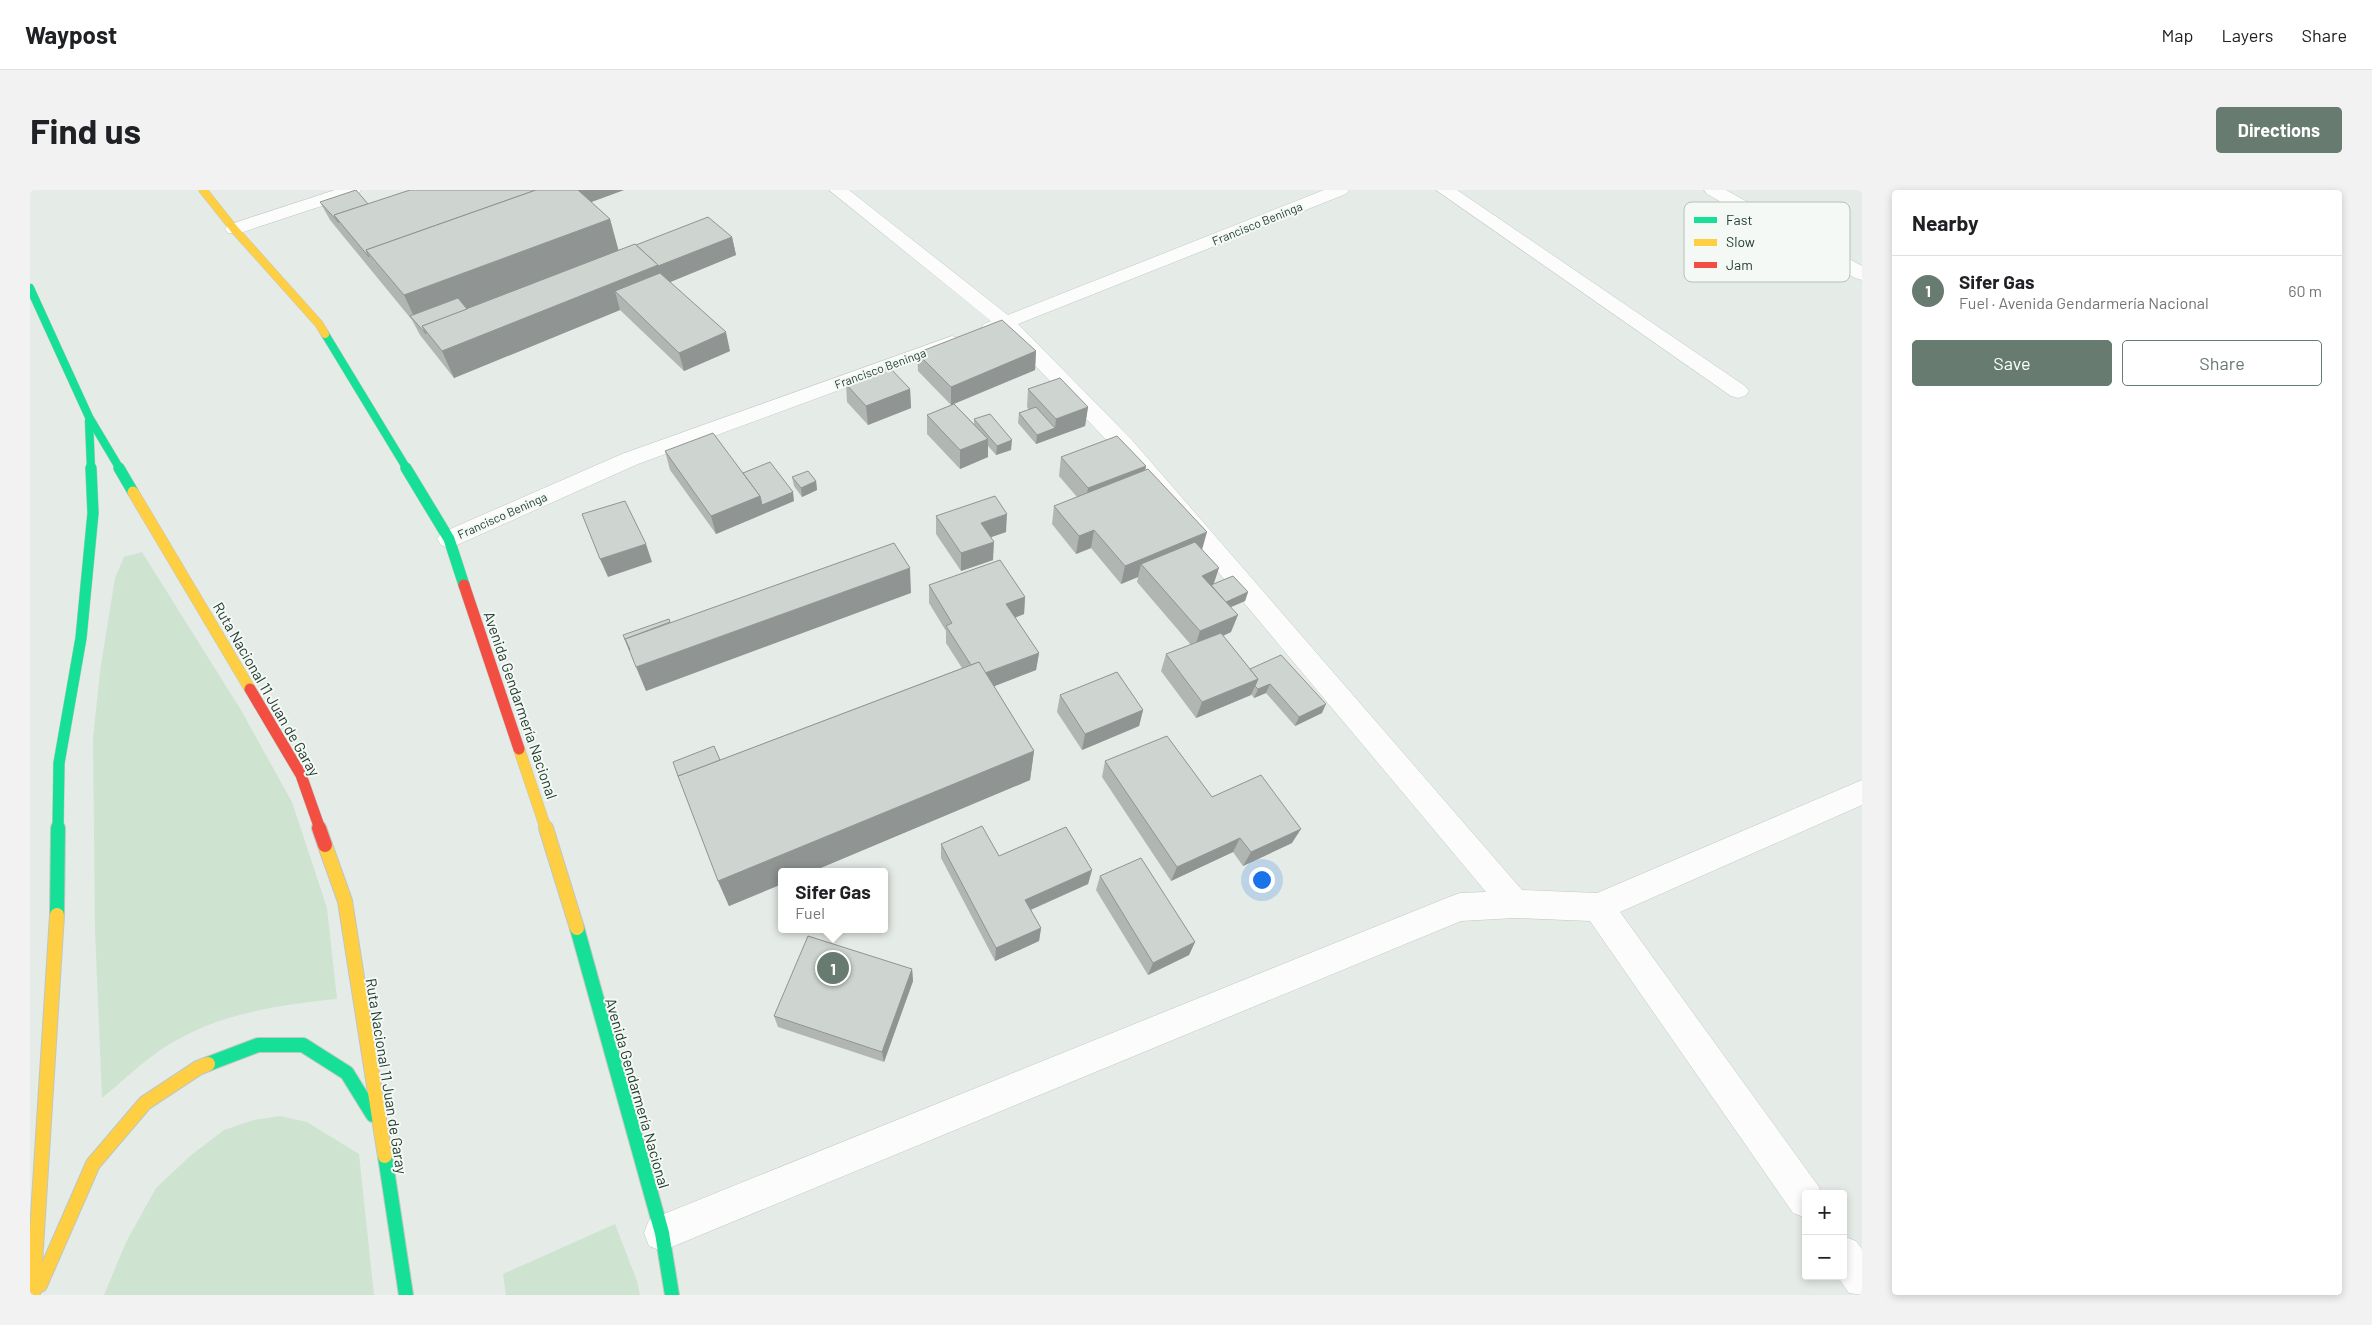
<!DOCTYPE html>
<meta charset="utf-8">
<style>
body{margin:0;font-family:Barlow,sans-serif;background:#f2f2f2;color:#202124}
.controls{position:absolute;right:15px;bottom:15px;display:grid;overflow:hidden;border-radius:5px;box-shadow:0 2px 8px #0003}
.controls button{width:45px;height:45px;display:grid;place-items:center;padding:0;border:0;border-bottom:1px solid #e0e0e0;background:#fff;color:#202124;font:25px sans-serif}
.you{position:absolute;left:1231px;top:689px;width:18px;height:18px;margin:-12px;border:4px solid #fff;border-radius:50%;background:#1a73e8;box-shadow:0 0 0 8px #1a73e833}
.badge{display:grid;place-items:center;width:32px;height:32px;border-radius:50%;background:#677b70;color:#fff;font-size:16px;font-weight:700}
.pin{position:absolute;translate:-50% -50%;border:2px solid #fff;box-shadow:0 1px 5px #0006}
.popup{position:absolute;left:748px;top:678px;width:110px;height:65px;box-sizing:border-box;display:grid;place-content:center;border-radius:5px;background:#fff;filter:drop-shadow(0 1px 4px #0005);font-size:16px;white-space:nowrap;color:#757577}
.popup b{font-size:19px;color:#202124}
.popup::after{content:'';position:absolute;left:50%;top:100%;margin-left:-10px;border:10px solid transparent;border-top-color:#fff}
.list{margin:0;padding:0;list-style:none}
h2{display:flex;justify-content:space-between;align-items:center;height:65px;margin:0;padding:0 20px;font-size:21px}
h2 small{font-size:16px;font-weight:400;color:#757577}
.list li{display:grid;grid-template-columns:32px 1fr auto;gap:15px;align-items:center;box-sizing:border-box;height:70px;padding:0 20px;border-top:1px solid #e0e0e0}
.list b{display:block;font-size:19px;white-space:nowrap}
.list p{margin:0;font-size:16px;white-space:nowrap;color:#757577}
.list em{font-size:16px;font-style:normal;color:#757577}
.actions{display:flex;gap:10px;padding:15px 20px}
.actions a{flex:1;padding:11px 0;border:1px solid #677b70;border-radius:5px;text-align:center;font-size:18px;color:#677b70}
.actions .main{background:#677b70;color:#fff}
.map{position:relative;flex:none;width:1832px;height:1105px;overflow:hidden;border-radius:5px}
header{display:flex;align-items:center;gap:30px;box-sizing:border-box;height:70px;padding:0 25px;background:#fff;border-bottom:1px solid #e0e0e0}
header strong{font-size:24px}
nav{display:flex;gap:28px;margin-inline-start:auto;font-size:18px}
.intro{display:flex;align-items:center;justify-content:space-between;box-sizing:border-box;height:120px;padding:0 30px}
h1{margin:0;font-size:35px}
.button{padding:12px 22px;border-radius:5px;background:#677b70;color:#fff;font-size:18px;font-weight:700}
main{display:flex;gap:30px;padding:0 30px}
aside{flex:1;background:#fff;border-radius:5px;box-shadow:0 2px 8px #0003}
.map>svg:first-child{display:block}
.green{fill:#cee4d0}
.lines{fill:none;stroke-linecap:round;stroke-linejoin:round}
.street-casing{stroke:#c2c8c4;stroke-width:1}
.fast-far2-casing{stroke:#bfc7c2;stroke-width:9}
.fast-far1-casing{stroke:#bfc7c2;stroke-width:12}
.fast-casing{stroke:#bfc7c2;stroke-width:16}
.slow-far2-casing{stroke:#bfc7c2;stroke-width:9}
.slow-far1-casing{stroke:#bfc7c2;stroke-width:12}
.slow-casing{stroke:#bfc7c2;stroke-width:16}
.jam-far1-casing{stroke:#bfc7c2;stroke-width:12}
.jam-casing{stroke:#bfc7c2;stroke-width:16}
.street{fill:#fbfcfb;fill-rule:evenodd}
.fast-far2{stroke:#16e098;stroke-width:8}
.fast-far1{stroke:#16e098;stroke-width:11}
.fast{stroke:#16e098;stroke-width:14}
.slow-far2{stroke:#ffcf43;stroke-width:8}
.slow-far1{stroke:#ffcf43;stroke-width:11}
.slow{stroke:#ffcf43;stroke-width:14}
.jam-far1{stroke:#f24e42;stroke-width:11}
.jam{stroke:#f24e42;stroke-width:14}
.wall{fill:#b1b6b3}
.shaded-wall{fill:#909492}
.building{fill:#ced4d0;stroke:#909492}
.labels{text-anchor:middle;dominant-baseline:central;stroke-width:4;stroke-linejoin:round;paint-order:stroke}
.far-street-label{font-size:12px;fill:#233e30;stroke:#f4f9f5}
.street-label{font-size:15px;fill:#233e30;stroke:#f4f9f5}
.key{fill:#f4f9f5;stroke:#b5c1ba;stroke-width:1}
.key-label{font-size:14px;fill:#233e30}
</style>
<header>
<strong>Waypost</strong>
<nav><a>Map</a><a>Layers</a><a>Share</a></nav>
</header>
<div class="intro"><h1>Find us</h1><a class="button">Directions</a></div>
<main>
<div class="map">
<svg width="1832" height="1105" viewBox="0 0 1832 1105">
<rect width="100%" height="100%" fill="#e5ebe7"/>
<!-- green -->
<g class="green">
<path d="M 112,362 L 211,520 L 262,612 L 297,718 L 307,809 C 246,815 187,824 135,857 C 112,872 92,892 72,908 L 65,741 L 63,548 L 70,481 L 85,388 L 94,367 Z"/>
<polygon points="250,926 277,932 329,964 344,1105 74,1105 96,1052 126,998 160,966 194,940 224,930"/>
<polygon points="585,1034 607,1091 610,1105 476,1105 473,1084"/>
</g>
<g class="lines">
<!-- street casing -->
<g class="street-casing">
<g id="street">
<polygon points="305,0 331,0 328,4 210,43 198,43 195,39 198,35"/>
<polygon points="799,0 819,0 978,125 1294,0 1319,0 1316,4 988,134 1102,250 1492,700 1567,703 1832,590 1832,615 1590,722 1789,997 1791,1004 1776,1004 1776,1028 1763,1023 1560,731 1485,728 1431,731 632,1061 619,1056 614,1043 619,1030 1419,707 1430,703 1456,702 1086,260 972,141 961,144 954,142 951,138 954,134 961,131"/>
<polygon points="1406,0 1427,0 1715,196 1719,201 1715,206 1708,208 1701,206"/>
<polygon points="1674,0 1696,0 1832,76 1832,90 1825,88 1677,4"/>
<polygon points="922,146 929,148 932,152 929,156 608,274 427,355 419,358 411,355 407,349 411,343 592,264"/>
<polygon points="1813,1046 1826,1051 1832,1059 1832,1105 1819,1103 1807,1086 1813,1086"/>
</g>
</g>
<!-- fast-far2 casing -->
<g class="fast-far2-casing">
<g id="fast-far2">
<polyline points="0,98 59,227 90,279"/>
<polyline points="295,144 377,279"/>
<polyline points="59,231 61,279"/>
</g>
</g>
<!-- fast-far1 casing -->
<g class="fast-far1-casing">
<g id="fast-far1">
<polyline points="89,278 103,302"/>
<polyline points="376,278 419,349 434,395"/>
<polyline points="28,639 29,573 51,448 63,323 61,278"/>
</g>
</g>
<!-- fast casing -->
<g class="fast-casing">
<g id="fast">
<polyline points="27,725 28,638"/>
<polyline points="547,738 632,1043 642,1105"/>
<polyline points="178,874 228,855 273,855 317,883 343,925"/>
<polyline points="355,966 376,1105"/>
</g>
</g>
<!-- slow-far2 casing -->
<g class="slow-far2-casing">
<polyline id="slow-far2" points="173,0 204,39 289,134 295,144"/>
</g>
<!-- slow-far1 casing -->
<g class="slow-far1-casing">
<g id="slow-far1">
<polyline points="103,302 220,499"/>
<polyline points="489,559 516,639"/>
</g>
</g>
<!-- slow casing -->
<g class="slow-casing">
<g id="slow">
<polyline points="516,638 547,738"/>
<polyline points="295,655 315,711 355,966"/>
<polyline points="10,1095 63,974 115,913 168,878 178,874"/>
<polyline points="3,1105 27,725"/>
</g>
</g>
<!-- jam-far1 casing -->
<g class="jam-far1-casing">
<g id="jam-far1">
<polyline points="434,395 489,559"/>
<polyline points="220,499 271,585 290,639"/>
</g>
</g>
<!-- jam casing -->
<g class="jam-casing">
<polyline id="jam" points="289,638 295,655"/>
</g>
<!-- street -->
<use href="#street" class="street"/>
<!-- fast-far2 -->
<use href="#fast-far2" class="fast-far2"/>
<!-- fast-far1 -->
<use href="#fast-far1" class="fast-far1"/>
<!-- fast -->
<use href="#fast" class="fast"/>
<!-- slow-far2 -->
<use href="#slow-far2" class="slow-far2"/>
<!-- slow-far1 -->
<use href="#slow-far1" class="slow-far1"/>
<!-- slow -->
<use href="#slow" class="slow"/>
<!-- jam-far1 -->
<use href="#jam-far1" class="jam-far1"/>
<!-- jam -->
<use href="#jam" class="jam"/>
</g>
<!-- wall -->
<g class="wall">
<polygon points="380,0 594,0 561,12 580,29 588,60 606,55 702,47 706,65 640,92 700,161 654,181 590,120 424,188 390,145 382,130 300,30 290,12 338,14"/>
<polygon points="1006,161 1005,180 924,214 944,234 944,229 981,260 966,265 958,256 958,267 930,279 897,244 897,225 921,215 888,181 887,163"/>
<polygon points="816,194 880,199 881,218 838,235 817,212"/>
<polygon points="998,199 1058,217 1055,236 1006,254 988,233 989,223 999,220 997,217"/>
<polygon points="635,261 713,283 764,311 686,344 640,280"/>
<polygon points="1031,267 1116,276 1115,281 1172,360 1184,394 1218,402 1215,411 1201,417 1201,442 1193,446 1220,479 1292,523 1265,536 1236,503 1224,508 1221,504 1221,505 1166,528 1131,481 1136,464 1161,455 1107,392 1108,387 1091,394 1061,358 1046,364 1022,334 1024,316 1047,307 1029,286"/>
<polygon points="762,287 786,291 787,300 772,307 764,296"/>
<polygon points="906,326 976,342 961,347 963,370 931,381 906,344"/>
<polygon points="899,395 995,407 994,424 985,428 1009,463 1006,480 964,496 1004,561 1000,590 781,682 752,682 752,694 699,716 688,691 690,570 932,478 916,453 916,441 899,413"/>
<polygon points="1030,505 1113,520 1109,536 1052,560 1027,522"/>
<polygon points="1075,571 1182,607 1262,653 1213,676 1203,662 1141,691 1072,587"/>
<polygon points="911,654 969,666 1062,680 1058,694 1001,720 1011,738 1009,751 965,771 911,668"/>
<polygon points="1070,686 1165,752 1159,765 1118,785 1066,700"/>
<polygon points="882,779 883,791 854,872 748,837 744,826"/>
</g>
<!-- shaded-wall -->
<g class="shaded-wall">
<polygon points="527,0 594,0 545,18"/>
<polygon points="580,29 589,62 393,138 388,135 374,105"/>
<polygon points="702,47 706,65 633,95 585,101 590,120 424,188 412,161 628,75"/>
<polygon points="696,142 700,161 654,181 649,163"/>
<polygon points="1006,161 1005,180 921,215 921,197"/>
<polygon points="880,199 881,218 838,235 836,216"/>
<polygon points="1058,217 1055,236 1006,254 1007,245 1025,238 1026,229"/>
<polygon points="958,249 958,267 930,279 930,260"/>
<polygon points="982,250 981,260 966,265 967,256"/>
<polygon points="1116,276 1112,295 1055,316 1058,298"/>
<polygon points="786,291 787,300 772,307 771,298"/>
<polygon points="763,302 764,311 686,344 681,326 730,306"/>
<polygon points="977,324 976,342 950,351 951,333"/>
<polygon points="1064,340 1061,358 1046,364 1049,346"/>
<polygon points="1177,342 1172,360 1111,374 1108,387 1091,394 1095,376"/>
<polygon points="964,352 963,370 931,381 931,363"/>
<polygon points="616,354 622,372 578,387 570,369"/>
<polygon points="880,378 881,403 616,501 606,477"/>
<polygon points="1189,378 1183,396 1178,398 1172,386"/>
<polygon points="1218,402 1215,411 1189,422 1192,414"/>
<polygon points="995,407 994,424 975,431 976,414"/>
<polygon points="1208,425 1201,442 1164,459 1170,441"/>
<polygon points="1009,463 1006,480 947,503 948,486"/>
<polygon points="1228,489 1221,505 1166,528 1172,512"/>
<polygon points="1240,494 1236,503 1224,508 1228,499"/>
<polygon points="1296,514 1292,523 1265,536 1269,527"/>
<polygon points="1113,520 1109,536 1052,560 1055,544"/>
<polygon points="1004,561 1000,590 781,682 752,682 752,694 699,716 688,691"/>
<polygon points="1271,639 1262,653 1213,676 1221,662"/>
<polygon points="1210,648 1203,662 1141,691 1147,677"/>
<polygon points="1062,680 1058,694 993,723 995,710"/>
<polygon points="1011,738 1009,751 965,771 966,758"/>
<polygon points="1165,752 1159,765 1118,785 1123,773"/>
<polygon points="882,779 883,791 854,872 852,862"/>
</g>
<!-- building -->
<g class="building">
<polygon points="326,0 338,14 304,25 309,33 290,12"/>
<polygon points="380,0 506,0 336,60 339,67 304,25"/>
<polygon points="506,0 548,0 580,29 374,105 336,60"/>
<polygon points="678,27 702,47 628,76 628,75 606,55"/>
<polygon points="605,54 628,75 412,161 392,136"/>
<polygon points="630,83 696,142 649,163 585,101"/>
<polygon points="428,108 437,119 392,136 396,144 380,126"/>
<polygon points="972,130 1006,161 921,197 887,163"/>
<polygon points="859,177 880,199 836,216 816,194"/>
<polygon points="1030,188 1058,217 1026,229 998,199"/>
<polygon points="924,214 958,249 930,260 897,225"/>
<polygon points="1006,217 1025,238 1007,245 989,223"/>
<polygon points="960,224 982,250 967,256 944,229"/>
<polygon points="683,243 730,306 681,326 635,261"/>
<polygon points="1087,246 1116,276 1058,298 1031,267"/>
<polygon points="740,272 763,302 732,315 730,306 713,283"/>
<polygon points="1118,279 1177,342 1095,376 1064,340 1049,346 1024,316"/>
<polygon points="778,281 786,291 771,298 762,287"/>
<polygon points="965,306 977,324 951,333 964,352 931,363 906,326"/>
<polygon points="595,311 616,354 570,369 552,324"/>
<polygon points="1165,352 1189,378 1172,386 1208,425 1170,441 1111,374"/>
<polygon points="864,353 880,378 606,477 595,449"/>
<polygon points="970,370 995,407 976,414 1009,463 955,483 949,472 941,475 916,436 922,433 899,395"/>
<polygon points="1203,386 1218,402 1196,412 1181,395"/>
<polygon points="639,429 640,432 595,449 600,460 593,445"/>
<polygon points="1191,443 1228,489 1172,512 1136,464"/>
<polygon points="1251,465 1296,514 1269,527 1240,494 1228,499 1225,496 1228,489 1220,479"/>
<polygon points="949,472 1004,561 688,691 648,586"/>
<polygon points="1087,482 1113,520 1055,544 1030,505"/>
<polygon points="1137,546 1182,607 1231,585 1271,639 1221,662 1210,648 1147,677 1075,571"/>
<polygon points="684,556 690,570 648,586 643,572"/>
<polygon points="952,636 969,666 1036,637 1062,680 995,710 1011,738 966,758 911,654"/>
<polygon points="1111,668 1165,752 1123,773 1070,686"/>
<polygon points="778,746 882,779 852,862 744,826"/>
</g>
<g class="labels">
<!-- far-street labels -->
<g class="far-street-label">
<text transform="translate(1227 33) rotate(-22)">Francisco Beninga</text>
<text transform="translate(850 178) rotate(-20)">Francisco Beninga</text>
<text transform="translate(472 325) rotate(-24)">Francisco Beninga</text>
</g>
<!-- street labels -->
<g class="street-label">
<text transform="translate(237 499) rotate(60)">Ruta Nacional 11 Juan de Garay</text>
<text transform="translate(491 515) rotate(71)">Avenida Gendarmería Nacional</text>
<text transform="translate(357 886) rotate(81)">Ruta Nacional 11 Juan de Garay</text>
<text transform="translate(608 903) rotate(74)">Avenida Gendarmería Nacional</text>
</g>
</g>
<!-- legend -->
<rect x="1654" y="12" width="166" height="80" rx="8" class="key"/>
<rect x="1664" y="27" width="23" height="6" fill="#16e098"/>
<rect x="1664" y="49" width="23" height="7" fill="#ffcf43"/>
<rect x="1664" y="72" width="23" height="6" fill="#f24e42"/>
<g class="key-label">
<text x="1696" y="35">Fast</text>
<text x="1696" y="57">Slow</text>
<text x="1696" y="80">Jam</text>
</g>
</svg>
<div class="controls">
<button>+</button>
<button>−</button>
</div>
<div class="you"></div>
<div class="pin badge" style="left:803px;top:778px">1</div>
<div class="popup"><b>Sifer Gas</b>Fuel</div>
</div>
<aside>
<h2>Nearby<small></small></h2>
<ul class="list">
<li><span class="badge">1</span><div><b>Sifer Gas</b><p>Fuel · Avenida Gendarmería Nacional</p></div><em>60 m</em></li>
</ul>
<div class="actions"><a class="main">Save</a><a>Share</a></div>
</aside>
</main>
